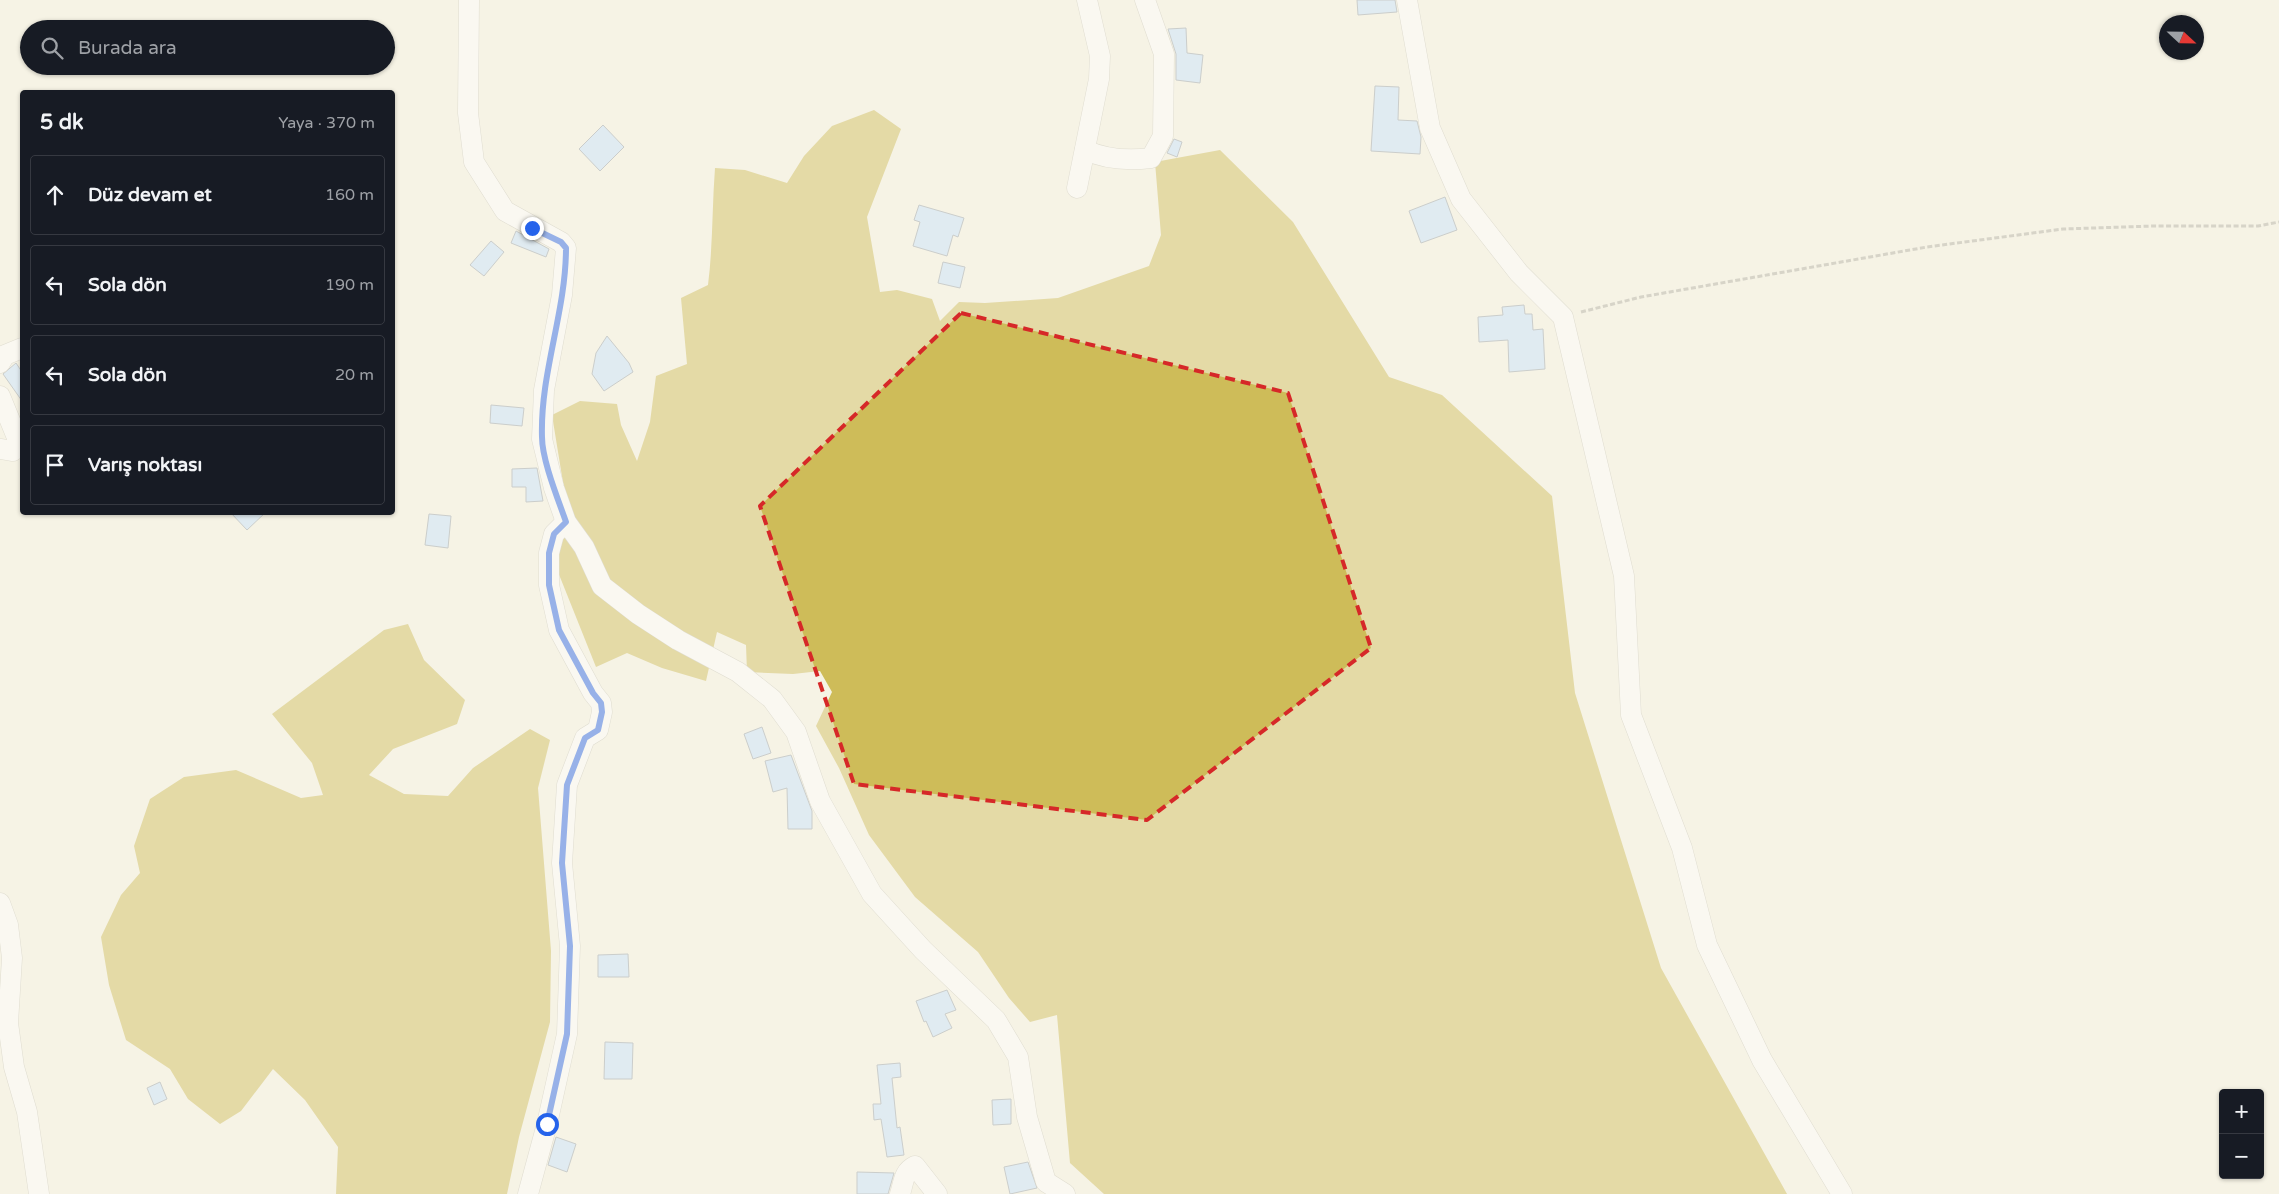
<!DOCTYPE html>
<html lang="tr">
<meta charset="utf-8">
<style>
body{margin:0;font-family:"Varela Round",sans-serif;background:#20242c;color:#f1f3f6}
.controls{position:absolute;right:15px;bottom:15px;display:grid;overflow:hidden;border-radius:5px;box-shadow:0 1px 4px #0004}
.controls button{width:45px;height:45px;display:grid;place-items:center;padding:0;border:0;border-bottom:1px solid #363941;background:#171b24;color:#f1f3f6;font:25px sans-serif}
.compass{position:absolute;left:2159px;top:15px;width:45px;height:45px;border-radius:50%;background:#171b24;box-shadow:0 1px 4px #0004;rotate:112deg}
.stop{position:absolute;width:15px;height:15px;margin:-11px;border:4px solid #2563eb;border-radius:50%;background:#fff}
.stop.end{background:#2563eb;border-color:#fff;box-shadow:0 1px 5px #0008}
.list{margin:0;padding:0;list-style:none}
h2{display:flex;justify-content:space-between;align-items:center;height:65px;margin:0;padding:0 20px;font-size:21px}
h2 small{font-size:16px;font-weight:400;color:#9ea1a6}
.list li{display:grid;grid-template-columns:32px 1fr auto;gap:15px;align-items:center;box-sizing:border-box;height:80px;margin:0 10px 10px;padding:0 10px;border:1px solid #363941;border-radius:5px}
.list b{display:block;font-size:19px;white-space:nowrap}
.list em{font-size:16px;font-style:normal;color:#9ea1a6}
.icon{flex:none;width:28px;height:28px;fill:none;stroke:currentColor;stroke-width:2;stroke-linecap:round;stroke-linejoin:round}
.map{position:relative;flex:none;width:2279px;height:1194px;overflow:hidden}
.search{position:absolute;background:#171b24;box-shadow:0 1px 4px #0004;left:20px;top:20px;width:375px;height:55px;display:flex;align-items:center;gap:12px;box-sizing:border-box;padding:0 18px;border-radius:28px;color:#9ea1a6;font-size:19px}
.panel{position:absolute;background:#171b24;box-shadow:0 1px 4px #0004;left:20px;top:90px;width:375px;height:425px;border-radius:5px}
.map>svg:first-child{display:block}
.forest{fill:#cebc59}
.building{fill:#c6e2fe;stroke:#97a1ab}
.lines{fill:none;stroke-linecap:round;stroke-linejoin:round}
.minor-casing{stroke:#c5c3b6;stroke-width:21}
.path{stroke:#b1afa4;stroke-width:3;stroke-dasharray:5 2.5;stroke-linecap:butt}
.minor{stroke:#fff;stroke-width:20}
.route{stroke:#2563eb;stroke-width:6}
.marked{fill:none;stroke:#d62828;stroke-width:4;stroke-dasharray:10 6;stroke-linejoin:round}
</style>
<div class="map">
<svg width="2279" height="1194" viewBox="0 0 2279 1194">
<rect width="100%" height="100%" fill="#f5f3e5"/>
<!-- forest -->
<g class="forest">
<path d="M 874,110 L 901,129 L 867,217 L 880,292 L 897,290 L 932,299 L 940,321 L 959,302 L 985,303 L 1058,298 L 1149,266 L 1161,235 L 1155,162 L 1220,150 L 1293,222 L 1389,377 L 1442,395 L 1552,496 L 1575,693 L 1661,968 L 1787,1194 L 1104,1194 L 1070,1163 L 1057,1015 L 1030,1022 L 1009,998 L 978,952 L 915,897 L 869,835 L 839,768 L 816,726 L 832,692 L 820,671 L 793,674 L 747,672 L 746,645 L 717,632 L 706,681 L 662,668 L 627,653 L 596,667 L 558,572 L 557,540 L 567,507 L 552,415 L 580,401 L 617,404 L 621,425 L 637,461 L 650,422 L 656,376 L 687,364 L 681,298 L 708,285 C 713,246 712,207 715,168 L 745,170 L 787,183 L 804,156 L 832,126 Z"/>
<polygon points="408,624 424,660 465,700 457,724 393,749 369,775 404,794 448,796 473,768 530,729 550,740 538,788 551,951 550,1022 519,1137 507,1194 336,1194 338,1147 305,1100 273,1069 241,1111 220,1124 188,1099 170,1069 126,1040 109,985 101,937 121,895 140,873 134,846 150,799 184,777 236,770 301,798 323,795 312,763 272,714 384,630"/>
</g>
<!-- building -->
<g class="building">
<polygon points="1357,0 1395,0 1397,12 1358,15"/>
<polygon points="1186,28 1187,53 1203,55 1200,83 1176,80 1176,54 1168,29"/>
<polygon points="1375,86 1399,87 1398,120 1417,121 1421,137 1420,154 1371,151"/>
<polygon points="603,125 624,147 600,171 579,149"/>
<polygon points="1174,139 1182,142 1177,157 1167,153"/>
<polygon points="1445,197 1457,230 1421,243 1409,211"/>
<polygon points="919,205 964,218 958,237 953,235 947,256 913,246 920,222 914,220"/>
<polygon points="516,231 549,249 546,257 511,243"/>
<polygon points="491,241 504,252 484,276 470,265"/>
<polygon points="943,262 965,267 960,288 938,283"/>
<polygon points="1524,305 1525,314 1532,314 1533,330 1543,329 1545,369 1509,372 1508,340 1479,342 1478,317 1503,315 1502,307"/>
<polygon points="607,336 629,363 633,372 604,391 592,374 596,353"/>
<polygon points="16,363 22,372 22,401 3,374"/>
<polygon points="491,405 524,408 522,426 490,423"/>
<polygon points="537,468 543,501 526,502 526,487 512,487 512,469"/>
<polygon points="230,512 266,512 247,530"/>
<polygon points="429,514 451,516 448,548 425,545"/>
<polygon points="762,727 771,753 753,759 744,734"/>
<polygon points="791,755 812,811 812,829 788,829 787,788 773,792 765,761"/>
<polygon points="628,954 629,977 598,977 598,955"/>
<polygon points="947,990 956,1010 945,1014 952,1028 933,1037 926,1021 924,1022 916,1001"/>
<polygon points="605,1042 633,1043 632,1079 604,1079"/>
<polygon points="900,1063 901,1077 892,1078 897,1128 900,1127 904,1155 887,1157 881,1119 874,1120 873,1104 881,1104 877,1065"/>
<polygon points="160,1082 167,1099 154,1105 147,1088"/>
<polygon points="1011,1099 1011,1124 993,1125 992,1100"/>
<polygon points="556,1137 576,1144 567,1172 548,1165"/>
<polygon points="1028,1162 1037,1188 1010,1194 1004,1167"/>
<polygon points="857,1172 894,1173 888,1194 857,1194"/>
</g>
<g class="lines">
<!-- minor casing -->
<g class="minor-casing">
<g id="minor">
<polyline points="469,0 468,113 474,162 505,211 561,242 566,248 562,295 544,390 542,439 554,488 566,522 584,547 602,586 638,614 678,640 738,672 772,699 796,732 820,801 872,894 923,950 996,1020 1018,1057 1027,1117 1046,1182 1065,1194"/>
<polyline points="1407,0 1430,128 1461,199 1519,273 1563,317 1624,576 1631,715 1682,848 1707,945 1762,1060 1842,1194"/>
<path d="M 1085,150 C 1105,159 1128,161 1151,158 L 1163,136 L 1164,54 L 1145,0"/>
<polyline points="1077,188 1099,79 1100,56 1087,0"/>
<polyline points="0,363 5,355 22,348"/>
<polyline points="0,396 18,440 13,451 0,449"/>
<polyline points="0,903 8,925 12,958 8,1023 14,1067 27,1112 39,1194"/>
<polyline points="528,1194 547,1124 567,1034 570,946 562,863 567,785 585,738 598,730 602,712 601,703 593,693 559,630 549,585 549,553 554,534 566,522"/>
<path d="M 900,1194 C 904,1182 903,1172 915,1166 L 937,1194"/>
</g>
</g>
<!-- path -->
<polyline class="path" points="1581,312 1641,297 1927,247 2063,229 2154,226 2258,226 2279,222"/>
<!-- minor -->
<use href="#minor" class="minor"/>
</g>
<g class="lines">
<!-- route -->
<path class="route" d="M 532,228 L 561,242 L 566,248 C 566,312 540,373 542,437 C 542,460 558,499 566,522 L 554,534 L 549,553 L 549,585 L 559,630 L 593,693 L 601,703 L 602,712 L 598,730 L 585,738 L 567,785 L 562,863 L 570,946 L 567,1034 L 547,1124"/>
</g>
<!-- marked area -->
<path d="M0 0H2279V1194H0ZM 961,313 L 1288,393 L 1371,648 L 1147,820 L 854,784 L 760,506 Z" fill="#f5f3e5" fill-opacity=".55" fill-rule="evenodd"/>
<path class="marked" d="M 961,313 L 1288,393 L 1371,648 L 1147,820 L 854,784 L 760,506 Z"/>
</svg>
<div class="controls">
<button>+</button>
<button>−</button>
</div>
<svg class="compass" viewBox="-18 -18 36 36"><path d="M0-13l5 13h-10z" fill="#e53935"/><path d="M0 13l5-13h-10z" fill="#9ea1a6"/></svg>
<div class="stop" style="left:547px;top:1124px"></div>
<div class="stop end" style="left:532px;top:228px"></div>
<div class="search"><svg class="icon" aria-label="search" viewBox="0 0 24 24"><circle cx="10" cy="10" r="6"/><path d="M15 15l6 6"/></svg>Burada ara</div>
<section class="panel">
<h2>5 dk<small>Yaya · 370 m</small></h2>
<ul class="list">
<li><svg class="icon" aria-label="ahead" viewBox="0 0 24 24"><path d="M12 20V5M6 11l6-6 6 6"/></svg><div><b>Düz devam et</b></div><em>160 m</em></li>
<li><svg class="icon" aria-label="left" viewBox="0 0 24 24"><path d="M17 20v-9H6M10 6l-5 5 5 5"/></svg><div><b>Sola dön</b></div><em>190 m</em></li>
<li><svg class="icon" aria-label="left" viewBox="0 0 24 24"><path d="M17 20v-9H6M10 6l-5 5 5 5"/></svg><div><b>Sola dön</b></div><em>20 m</em></li>
<li><svg class="icon" aria-label="arrive" viewBox="0 0 24 24"><path d="M6 21V4h12l-3 4 3 4H6"/></svg><div><b>Varış noktası</b></div></li>
</ul>
</section>
</div>
